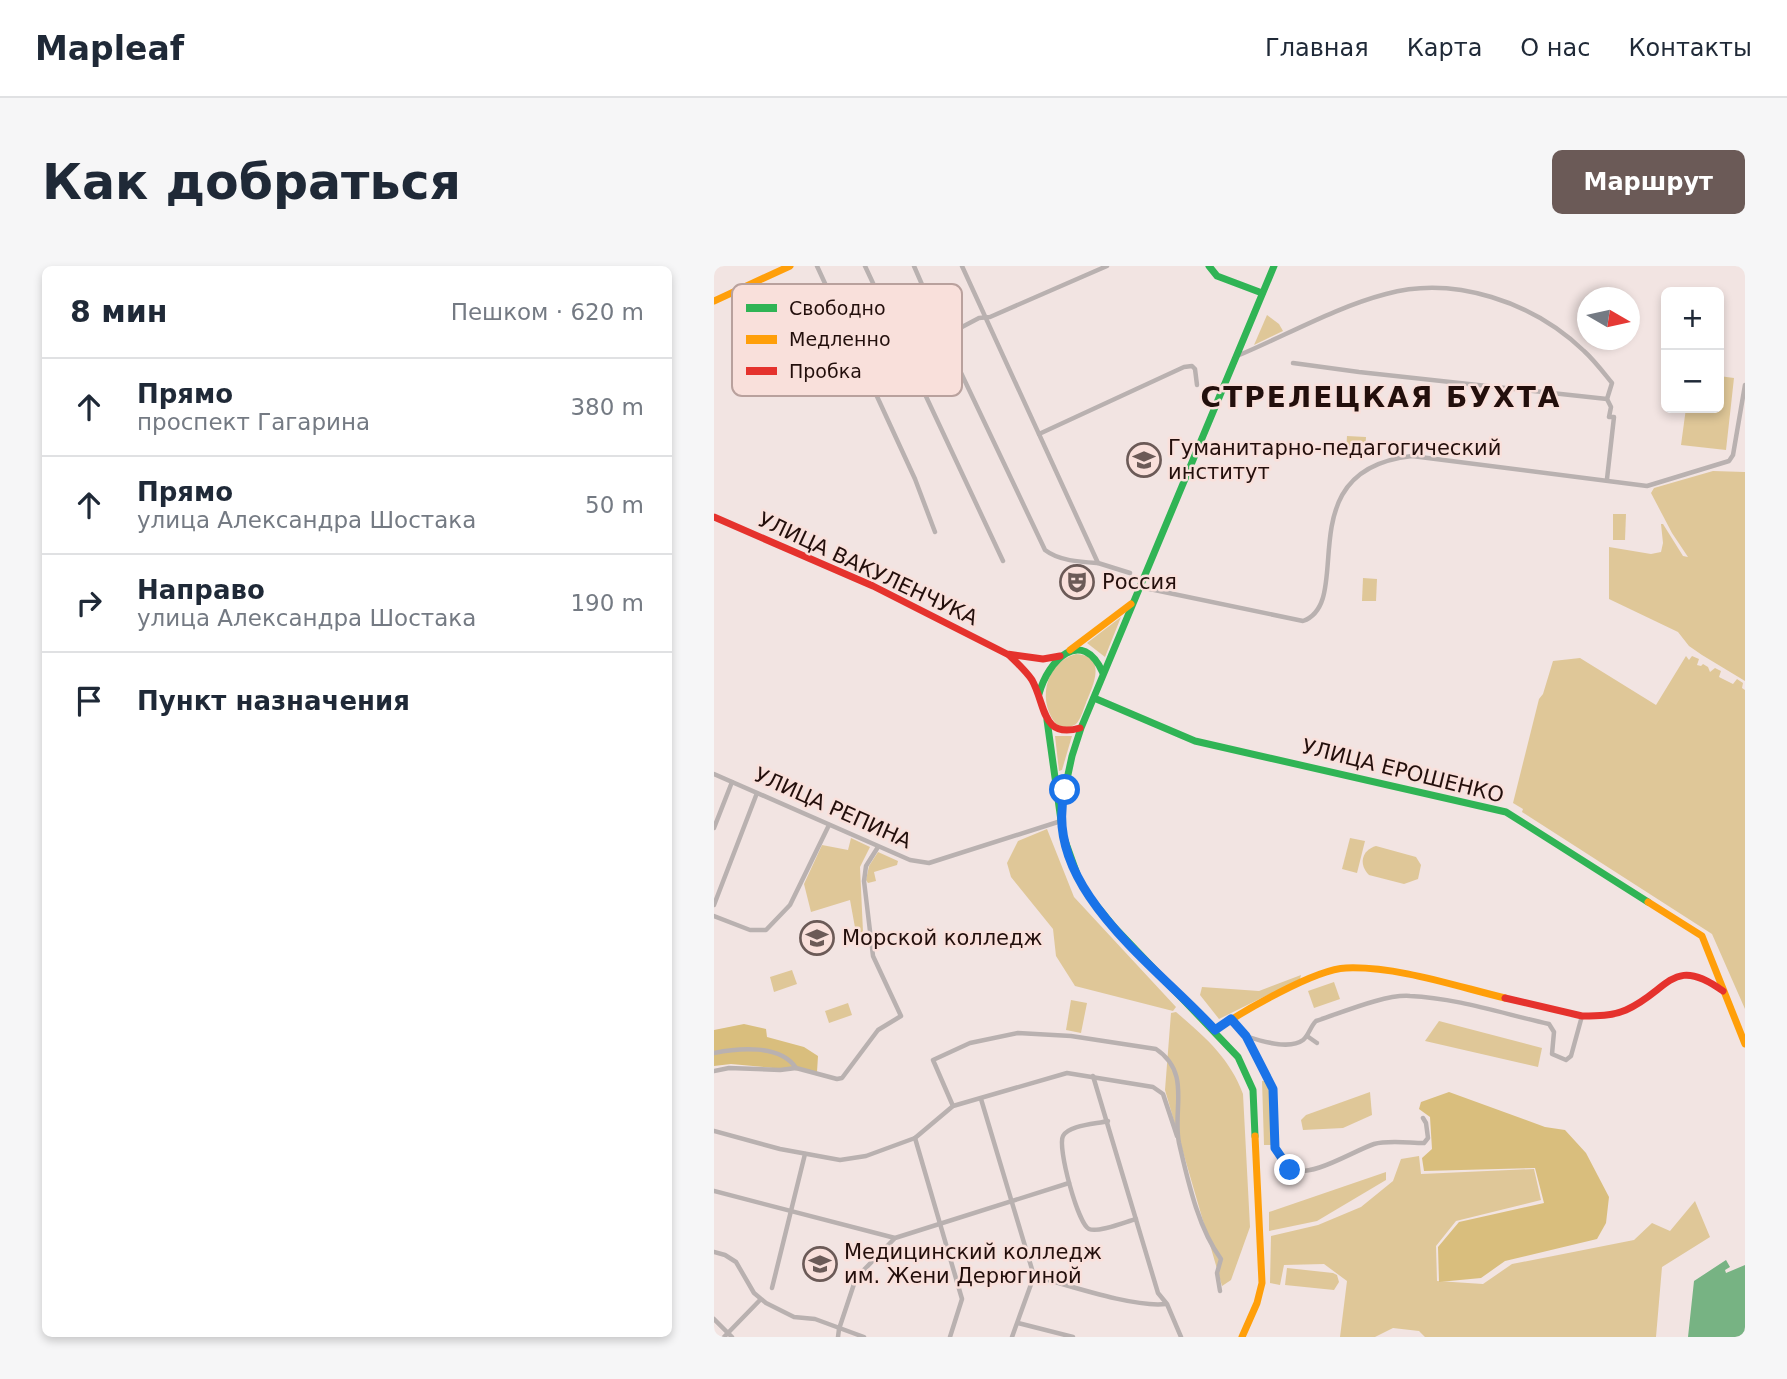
<!DOCTYPE html>
<html lang="ru">
<meta charset="utf-8">
<style>
body{margin:0;font-family:"DejaVu Sans",sans-serif;background:#f6f6f7;color:#1f2937}
.controls{position:absolute;right:21px;top:21px;display:grid;overflow:hidden;border-radius:10px;box-shadow:0 4px 10px #0003}
.controls button{width:63px;height:63px;display:grid;place-items:center;padding:0;border:0;border-bottom:2px solid #e0e1e3;background:#fff;color:#1f2937;font:35px sans-serif}
.compass{position:absolute;left:863px;top:21px;width:63px;height:63px;border-radius:50%;background:#fff;box-shadow:0 4px 10px #0003;rotate:99deg}
.stop{position:absolute;width:21px;height:21px;margin:-16px;border:5px solid #1a73e8;border-radius:50%;background:#fff}
.stop.end{background:#1a73e8;border-color:#fff;box-shadow:0 2px 7px #0008}
.list{margin:0;padding:0;list-style:none}
h2{display:flex;justify-content:space-between;align-items:center;height:91px;margin:0;padding:0 28px;font-size:30px}
h2 small{font-size:23px;font-weight:400;color:#747a83}
.list li{display:grid;grid-template-columns:46px 1fr auto;gap:21px;align-items:center;box-sizing:border-box;height:98px;padding:0 28px;border-top:2px solid #e0e1e3}
.list b{display:block;font-size:26px;white-space:nowrap}
.list p{margin:0;font-size:23px;white-space:nowrap;color:#747a83}
.list em{font-size:23px;font-style:normal;color:#747a83}
.icon{flex:none;width:38px;height:38px;fill:none;stroke:currentColor;stroke-width:2;stroke-linecap:round;stroke-linejoin:round}
.map{position:relative;flex:none;width:1031px;height:1071px;overflow:hidden;border-radius:10px}
header{display:flex;align-items:center;gap:42px;box-sizing:border-box;height:98px;padding:0 35px;background:#fff;border-bottom:2px solid #e0e1e3}
header strong{font-size:33px}
nav{display:flex;gap:38px;margin-inline-start:auto;font-size:24px}
.intro{display:flex;align-items:center;justify-content:space-between;box-sizing:border-box;height:168px;padding:0 42px}
h1{margin:0;font-size:49px}
.button{padding:18px 32px;border-radius:10px;background:#6b5a57;color:#fff;font-size:24px;font-weight:700}
main{display:flex;gap:42px;padding:0 42px}
aside{flex:1;background:#fff;border-radius:10px;box-shadow:0 4px 10px #0003}
.map>svg:first-child{display:block}
.green{fill:#dfc798}
.forest{fill:#d9be7d}
.water{fill:#77b383}
.lines{fill:none;stroke-linecap:round;stroke-linejoin:round}
.street{stroke:#b9b1b0;stroke-width:4.5}
.fast{stroke:#30b455;stroke-width:7}
.slow{stroke:#ff9f0a;stroke-width:7}
.jam{stroke:#e5322d;stroke-width:7}
.route{stroke:#1a73e8;stroke-width:9}
.labels{text-anchor:middle;dominant-baseline:central;stroke-width:5;stroke-linejoin:round;paint-order:stroke}
.poi-label{font-size:21px;fill:#230f0c;stroke:#f9e0db;text-anchor:start}
.street-label{font-size:21px;fill:#230f0c;stroke:#f9e0db}
.district-label{font-size:28px;font-weight:bold;letter-spacing:2px;fill:#230f0c;stroke:#f9e0db}
.key{fill:#f9e0db;stroke:#b9a19d;stroke-width:2}
.key-label{font-size:19px;fill:#230f0c}
</style>
<header>
<strong>Mapleaf</strong>
<nav><a>Главная</a><a>Карта</a><a>О нас</a><a>Контакты</a></nav>
</header>
<div class="intro"><h1>Как добраться</h1><a class="button">Маршрут</a></div>
<main>
<aside>
<h2>8 мин<small>Пешком · 620 m</small></h2>
<ul class="list">
<li><svg class="icon" aria-label="ahead" viewBox="0 0 24 24"><path d="M12 20V5M6 11l6-6 6 6"/></svg><div><b>Прямо</b><p>проспект Гагарина</p></div><em>380 m</em></li>
<li><svg class="icon" aria-label="ahead" viewBox="0 0 24 24"><path d="M12 20V5M6 11l6-6 6 6"/></svg><div><b>Прямо</b><p>улица Александра Шостака</p></div><em>50 m</em></li>
<li><svg class="icon" aria-label="right" viewBox="0 0 24 24"><path d="M7 20v-9h11M14 6l5 5-5 5"/></svg><div><b>Направо</b><p>улица Александра Шостака</p></div><em>190 m</em></li>
<li><svg class="icon" aria-label="arrive" viewBox="0 0 24 24"><path d="M6 21V4h12l-3 4 3 4H6"/></svg><div><b>Пункт назначения</b></div></li>
</ul>
</aside>
<div class="map">
<svg width="1031" height="1071" viewBox="0 0 1031 1071">
<rect width="100%" height="100%" fill="#f2e4e2"/>
<!-- green -->
<g class="green">
<polygon points="553,49 565,58 569,65 540,79"/>
<polygon points="1005,110 1020,112 1012,184 967,179 972,142 1005,142"/>
<polygon points="633,170 652,171 651,187 632,185"/>
<polygon points="999,205 1031,206 1031,415 988,389 975,380 964,366 895,333 895,281 937,288 947,286 949,277 947,258 949,258 969,290 974,291 958,267 937,227 940,222"/>
<polygon points="899,248 912,248 911,274 899,274"/>
<polygon points="649,312 663,313 662,335 648,335"/>
<polygon points="407,351 391,391 373,377"/>
<path d="M 362,388 C 394,390 379,420 372,437 C 369,444 367,453 362,458 C 357,462 351,461 345,461 C 322,438 330,397 362,388 Z"/>
<polygon points="972,390 975,394 978,390 985,393 983,399 987,400 989,398 994,401 996,406 1001,402 1007,405 1005,411 1019,418 1023,413 1029,417 1028,422 1031,424 1031,743 998,668 808,546 809,543 799,537 825,433 829,428 839,395 866,392 942,439"/>
<polygon points="341,470 358,470 348,504 345,505"/>
<polygon points="333,563 360,631 462,741 459,745 361,720 342,690 339,663 297,611 293,597 304,575"/>
<polygon points="137,572 156,581 146,601 149,666 142,667 136,634 97,646 90,618 108,579 134,584"/>
<polygon points="636,572 651,575 643,607 628,603"/>
<path d="M 662,580 L 702,591 L 707,599 L 704,613 L 690,618 L 655,609 C 644,598 648,584 662,580 Z"/>
<polygon points="164,586 184,595 183,599 160,606 162,615 154,617 152,614 155,600"/>
<polygon points="78,704 83,718 60,726 56,711"/>
<polygon points="587,709 586,713 505,753 486,729 488,721 545,725"/>
<polygon points="620,716 626,733 600,742 594,725"/>
<polygon points="357,734 373,737 367,767 352,764"/>
<polygon points="134,737 138,749 115,757 111,745"/>
<path d="M 462,746 C 490,770 516,792 529,828 L 536,961 L 517,1014 L 508,1020 L 451,824 L 457,747 Z"/>
<polygon points="725,755 828,782 824,801 711,775"/>
<polygon points="548,815 551,815 556,827 558,879 550,879"/>
<polygon points="656,826 658,849 629,862 589,864 587,854 592,849"/>
<polygon points="705,890 707,908 820,903 827,934 742,955 722,980 723,1015 769,1018 798,998 920,974 938,957 956,965 981,935 996,971 948,1001 942,1071 711,1071 705,1065 679,1062 661,1071 626,1071 633,1015 610,998 570,999 566,1019 556,1017 557,970 604,959 647,941 679,915 687,893"/>
<polygon points="672,906 672,914 603,955 555,965 555,946"/>
<polygon points="573,1002 619,1007 623,1009 625,1016 620,1024 571,1019"/>
</g>
<!-- forest -->
<g class="forest">
<polygon points="30,758 52,763 53,771 90,781 104,790 103,806 17,798 0,800 0,764"/>
<polygon points="735,826 831,861 851,864 872,887 895,931 892,957 883,973 791,995 767,1012 725,1016 724,981 745,956 830,937 821,902 710,905 708,892 718,883 716,851 705,843 707,836"/>
</g>
<!-- water -->
<polygon class="water" points="1012,994 1016,1001 1011,1004 1012,1007 1031,999 1031,1071 974,1071 980,1015"/>
<g class="lines">
<!-- street -->
<g class="street">
<polyline points="103,0 201,213 221,266"/>
<polyline points="151,0 289,295"/>
<path d="M 200,0 L 239,90 L 331,284 C 345,295 367,296 384,297"/>
<polyline points="248,0 384,297 416,307"/>
<polyline points="231,70 265,52 276,51 393,0"/>
<path d="M 523,90 C 571,70 622,41 672,28 C 740,9 819,36 870,85 C 880,94 889,106 898,117 L 893,133 L 897,141 L 895,151 L 900,151 L 893,213"/>
<polyline points="579,97 645,106 893,133"/>
<polyline points="202,107 239,90"/>
<polyline points="325,168 470,101 478,100 481,103 483,119"/>
<path d="M 426,321 L 589,355 C 643,336 571,204 698,190 L 933,220 L 1015,195 L 1019,189 L 1031,119"/>
<polyline points="0,508 196,594 215,597 347,555"/>
<polyline points="0,562 18,516"/>
<polyline points="0,639 43,527"/>
<polyline points="0,650 36,664 52,664 76,639 115,559"/>
<path d="M 517,753 L 532,770 L 559,823 L 561,882 L 576,904 C 600,911 637,886 660,878 C 674,874 695,877 710,877 L 714,872 L 712,857 L 709,852"/>
<path d="M 532,770 C 546,775 576,784 589,774 C 595,769 596,761 602,755 C 627,747 671,728 696,730 C 743,732 790,748 835,758 L 840,766 L 838,788 L 852,794 L 857,790 L 868,750"/>
<polyline points="593,770 603,777"/>
<path d="M 0,787 C 24,782 66,778 82,802"/>
<polyline points="0,805 15,802 66,804 82,802 123,813 128,812 164,764 187,750 159,690 150,615 152,600 164,581"/>
<polyline points="379,810 444,1027 453,1038 467,1071"/>
<polyline points="267,833 320,1010 298,1071"/>
<path d="M 239,840 L 219,794 L 256,777 L 304,767 L 357,770 L 442,783 C 478,807 458,844 465,877 C 474,915 484,962 507,993 L 503,1007 L 506,1025"/>
<path d="M 394,855 C 382,858 355,859 349,870 C 343,881 364,958 375,963 C 384,967 411,956 422,953"/>
<polyline points="0,865 66,883 126,894 152,890 201,872 239,840 353,807 439,821 449,828 463,870"/>
<polyline points="201,872 248,1033 236,1071"/>
<polyline points="0,925 181,972 355,917"/>
<polyline points="0,986 11,989 22,996 40,1027 52,1037 80,1051 101,1053 150,1071"/>
<path d="M 320,1010 C 354,1019 420,1042 452,1038"/>
<polyline points="58,1022 91,888"/>
<polyline points="0,1053 18,1071"/>
<polyline points="304,1057 359,1071"/>
<polyline points="10,1071 46,1034"/>
<polyline points="124,1071 125,1063 142,1012 180,973"/>
</g>
<!-- fast -->
<g class="fast">
<polyline points="495,0 503,10 548,27"/>
<path d="M 325,428 C 334,394 368,360 389,407"/>
<polyline points="380,432 481,475 792,546 934,636"/>
<polyline points="333,454 349,569 364,611 374,629 400,661 524,791 539,824 541,870"/>
<polyline points="347,541 358,490 367,462 560,0"/>
</g>
<!-- slow -->
<g class="slow">
<polyline points="0,35 76,0"/>
<polyline points="356,384 417,338"/>
<polyline points="934,636 988,670 1031,778"/>
<path d="M 501,764 C 528,746 601,703 632,702 C 683,700 741,720 791,732"/>
<polyline points="528,1071 543,1037 548,1017 541,870"/>
</g>
<!-- jam -->
<g class="jam">
<polyline points="0,251 159,320 293,388 329,393 346,390"/>
<path d="M 295,389 C 303,397 312,405 318,414 C 332,439 327,473 366,462"/>
<path d="M 791,732 L 868,750 C 883,750 898,750 912,744 C 955,725 958,688 1009,725"/>
</g>
</g>
<g class="lines">
<!-- route -->
<path class="route" d="M 351,524 C 326,621 444,701 501,764 L 517,753 L 532,770 L 559,823 L 561,882 L 576,904"/>
</g>
<!-- icons -->
<defs>
<g id="university-ring" transform="scale(1.75)"><circle r="9.5" fill="#f9e0db" stroke="#6b5a57" stroke-width="1.5"/><path d="M0-5L7-2L0 1L-7-2ZM-4 1L0 2.5L4 1V4Q0 6-4 4Z" fill="#6b5a57"/></g>
<g id="theatre-ring" transform="scale(1.75)"><circle r="9.5" fill="#f9e0db" stroke="#6b5a57" stroke-width="1.5"/><path d="M-5-5.5Q0-4 5-5.5V0Q5 5 0 6Q-5 5-5 0ZM-3.3-2.5H-1v1.5H-3.3ZM1-2.5H3.3v1.5H1ZM-2.8 1Q0 5.5 2.8 1Z" fill="#6b5a57"/></g>
</defs>
<g fill-rule="evenodd">
<use href="#university-ring" x="430" y="194"/>
<use href="#theatre-ring" x="363" y="316"/>
<use href="#university-ring" x="103" y="672"/>
<use href="#university-ring" x="106" y="998"/>
</g>
<g class="labels">
<!-- poi labels -->
<g class="poi-label">
<text x="454" y="182">Гуманитарно-педагогический<tspan x="454" dy="24">институт</tspan></text>
<text x="388" y="316">Россия</text>
<text x="128" y="672">Морской колледж</text>
<text x="130" y="986">Медицинский колледж<tspan x="130" dy="24">им. Жени Дерюгиной</tspan></text>
</g>
<!-- street labels -->
<g class="street-label">
<text transform="translate(154 303) rotate(25)">УЛИЦА ВАКУЛЕНЧУКА</text>
<text transform="translate(689 505) rotate(14)">УЛИЦА ЕРОШЕНКО</text>
<text transform="translate(119 542) rotate(24)">УЛИЦА РЕПИНА</text>
</g>
<!-- district labels -->
<g class="district-label">
<text x="667" y="131">СТРЕЛЕЦКАЯ БУХТА</text>
</g>
</g>
<!-- legend -->
<rect x="18" y="18" width="230" height="112" rx="10" class="key"/>
<rect x="32" y="38" width="31" height="8" fill="#30b455"/>
<rect x="32" y="69" width="31" height="9" fill="#ff9f0a"/>
<rect x="32" y="101" width="31" height="8" fill="#e5322d"/>
<g class="key-label">
<text x="75" y="49">Свободно</text>
<text x="75" y="80">Медленно</text>
<text x="75" y="112">Пробка</text>
</g>
</svg>
<div class="controls">
<button>+</button>
<button>−</button>
</div>
<svg class="compass" viewBox="-18 -18 36 36"><path d="M0-13l5 13h-10z" fill="#e53935"/><path d="M0 13l5-13h-10z" fill="#747a83"/></svg>
<div class="stop" style="left:351px;top:524px"></div>
<div class="stop end" style="left:576px;top:904px"></div>
</div>
</main>
